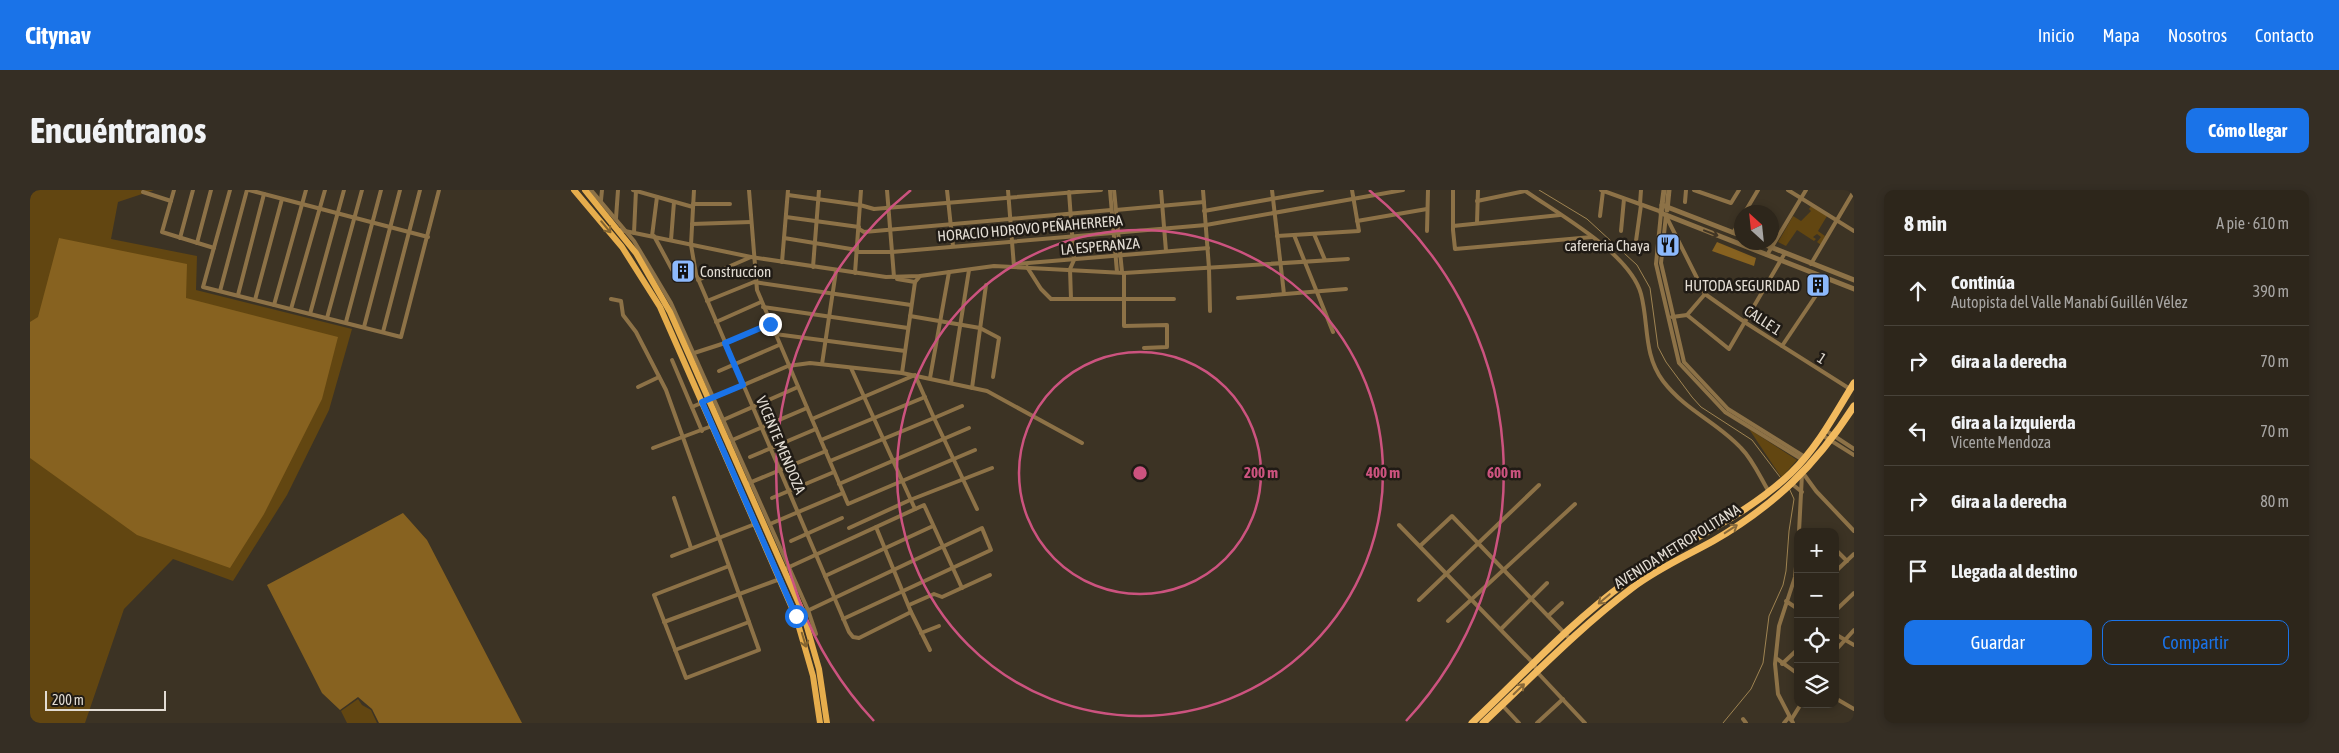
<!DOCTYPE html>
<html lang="es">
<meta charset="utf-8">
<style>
body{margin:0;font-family:"Asap Condensed",sans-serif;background:#352e24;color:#f1f3f6}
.controls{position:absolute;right:15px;bottom:15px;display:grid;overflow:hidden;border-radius:10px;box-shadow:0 2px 8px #0003}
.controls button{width:45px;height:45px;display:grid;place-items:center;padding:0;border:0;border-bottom:1px solid #48433a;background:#2d261b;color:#f1f3f6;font:25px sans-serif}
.compass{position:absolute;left:1704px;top:15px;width:45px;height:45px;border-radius:50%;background:#2d261b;box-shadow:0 2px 8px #0003;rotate:333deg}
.scale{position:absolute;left:15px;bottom:12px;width:121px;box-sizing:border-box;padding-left:5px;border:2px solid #e2dcd3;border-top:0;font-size:14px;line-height:18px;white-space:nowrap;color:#e2dcd3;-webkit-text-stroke:4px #201b15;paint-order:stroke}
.stop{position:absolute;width:15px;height:15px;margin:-11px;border:4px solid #1a73e8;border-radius:50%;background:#fff}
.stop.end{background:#1a73e8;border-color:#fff;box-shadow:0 1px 5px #0008}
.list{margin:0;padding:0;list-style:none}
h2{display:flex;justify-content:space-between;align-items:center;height:65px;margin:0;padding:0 20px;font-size:21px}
h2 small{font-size:16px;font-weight:400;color:#a7a5a3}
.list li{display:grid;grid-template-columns:32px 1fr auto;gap:15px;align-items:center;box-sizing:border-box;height:70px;padding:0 20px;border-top:1px solid #48433a}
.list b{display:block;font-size:19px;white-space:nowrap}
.list p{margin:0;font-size:16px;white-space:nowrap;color:#a7a5a3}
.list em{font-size:16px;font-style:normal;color:#a7a5a3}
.actions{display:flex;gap:10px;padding:15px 20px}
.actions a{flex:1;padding:11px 0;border:1px solid #1a73e8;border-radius:10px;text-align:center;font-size:18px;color:#1a73e8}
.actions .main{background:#1a73e8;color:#fff}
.icon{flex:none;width:28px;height:28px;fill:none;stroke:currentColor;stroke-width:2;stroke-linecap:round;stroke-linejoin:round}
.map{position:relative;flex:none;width:1824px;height:533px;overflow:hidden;border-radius:10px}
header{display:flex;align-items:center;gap:30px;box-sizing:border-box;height:70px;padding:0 25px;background:#1a73e8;color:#fff}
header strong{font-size:24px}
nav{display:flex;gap:28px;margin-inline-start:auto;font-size:18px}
.intro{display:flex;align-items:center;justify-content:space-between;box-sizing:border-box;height:120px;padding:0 30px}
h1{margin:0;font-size:35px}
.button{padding:12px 22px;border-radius:10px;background:#1a73e8;color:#fff;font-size:18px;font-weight:700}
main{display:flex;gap:30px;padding:0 30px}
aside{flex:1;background:#2d261b;border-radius:10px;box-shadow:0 2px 8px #0003}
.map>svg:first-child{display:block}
.green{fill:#624611}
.forest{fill:#876220}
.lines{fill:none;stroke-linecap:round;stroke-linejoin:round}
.stream{stroke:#9f8452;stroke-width:1}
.minor{stroke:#8d7247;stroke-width:4}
.tertiary{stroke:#8d7247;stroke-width:5}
.primary{stroke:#e6ad4c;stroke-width:6}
.trunk{stroke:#f2ba5e;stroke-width:7}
.oneway{stroke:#836430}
.oneway2{stroke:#413524}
.oneway3{stroke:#896a3a}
.route{stroke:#1a73e8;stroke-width:6}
.ring{fill:none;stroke:#cc537f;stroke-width:2.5}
.labels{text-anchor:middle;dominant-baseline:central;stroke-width:5;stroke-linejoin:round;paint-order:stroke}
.street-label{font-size:15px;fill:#e2dcd3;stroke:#201b15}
.poi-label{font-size:15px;fill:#e2dcd3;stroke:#201b15;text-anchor:end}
.centre{fill:#cc537f;stroke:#201b15;stroke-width:2.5}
.ring-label{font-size:15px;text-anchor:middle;font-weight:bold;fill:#cc537f;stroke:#201b15;stroke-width:5;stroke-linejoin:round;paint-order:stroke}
</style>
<header>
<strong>Citynav</strong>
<nav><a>Inicio</a><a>Mapa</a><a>Nosotros</a><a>Contacto</a></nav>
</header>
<div class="intro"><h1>Encuéntranos</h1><a class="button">Cómo llegar</a></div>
<main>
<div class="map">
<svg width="1824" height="533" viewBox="0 0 1824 533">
<rect width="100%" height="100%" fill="#3c3324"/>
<!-- green -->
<g class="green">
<polygon points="0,0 124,0 88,12 81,49 167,66 166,100 322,139 299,220 257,305 203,391 143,369 94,419 55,533 0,533"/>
<polygon points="1781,16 1797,26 1788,41 1795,46 1791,55 1787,52 1791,47 1787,44 1783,47 1786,49 1784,51 1767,40 1756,56 1748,52 1763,26 1771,31 1781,21 1779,19"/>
<polygon points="1719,239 1767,270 1752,287 1749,284"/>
<polygon points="328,509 332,515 341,520 347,533 317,533 311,521"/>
</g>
<!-- forest -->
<g class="forest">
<polygon points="29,48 157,74 156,108 308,147 292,209 234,324 200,378 107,345 0,268 0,132 8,127"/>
<polygon points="1687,52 1726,68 1724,76 1682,61"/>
<polygon points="373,323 397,350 492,533 349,533 342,519 328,507 310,520 292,503 237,395"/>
</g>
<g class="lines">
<!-- stream -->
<g class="stream">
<polyline points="1509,0 1557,29 1607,75 1620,98 1628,157 1636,172 1662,207 1671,217 1722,250 1750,287"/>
<polyline points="1693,533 1721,499 1733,473 1739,426 1753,395 1756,381 1759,341 1764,309 1759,298"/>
</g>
<!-- minor -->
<g class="minor">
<polyline points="144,0 132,42 184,58"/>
<polyline points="200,0 173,97 371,147 409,0"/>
<polyline points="219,0 398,47"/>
<polyline points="561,0 604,51 641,113 778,420 786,444"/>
<polyline points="603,0 663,17"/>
<polyline points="664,0 661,55 666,84 819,442 823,447 829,448 881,422"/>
<polyline points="719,0 727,100 818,314 945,260"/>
<polyline points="857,0 864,87"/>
<polyline points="917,0 923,56"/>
<polyline points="978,0 984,77"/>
<polyline points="1080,0 1087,82"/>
<polyline points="1084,0 1092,82"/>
<polyline points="1131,0 1136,61"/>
<polyline points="1173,0 1179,78 1180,121"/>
<polyline points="1242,0 1254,104"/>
<polyline points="1423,0 1423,40 1425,59 1562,47"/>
<path d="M 1494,0 C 1528,24 1600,63 1611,104 C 1619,134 1613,164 1633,191 C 1656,221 1687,232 1711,258 C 1723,270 1730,287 1739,302"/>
<polyline points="1571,0 1632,22"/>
<polyline points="1664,0 1701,13 1709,0"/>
<polyline points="1758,0 1824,41"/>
<polyline points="113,2 141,11"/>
<polyline points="1039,2 1044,70 1040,79 1041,109"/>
<polyline points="758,5 830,15 844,19 1071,0"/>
<polyline points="571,10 572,0"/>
<polyline points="1447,11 1495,1"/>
<polyline points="1655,12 1656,0"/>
<polyline points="663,14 700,14"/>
<polyline points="1610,14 1611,0"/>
<polyline points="1086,20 1174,12"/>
<polyline points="1174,21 1292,0"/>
<polyline points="1715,22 1728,0"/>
<polyline points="1631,23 1626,74 1649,173 1695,222 1773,270"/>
<polyline points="1636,25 1631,73 1654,172 1698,219 1775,267"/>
<polyline points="1570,26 1573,1"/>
<polyline points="1636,26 1675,104 1716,133 1820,199"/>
<polyline points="756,27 829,37"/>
<polyline points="586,28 588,0"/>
<polyline points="1327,31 1397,19"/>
<polyline points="1447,33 1448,0"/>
<polyline points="662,34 721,32"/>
<polyline points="1423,36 1530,25"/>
<polyline points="829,39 834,42 1081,20"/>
<polyline points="590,40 721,67 856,87 890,86 964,76 1094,83 1318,69"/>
<polyline points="1397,41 1398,0"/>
<polyline points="1591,41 1594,9"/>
<polyline points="604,43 606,0"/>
<polyline points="1703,43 1712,28"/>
<polyline points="1284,44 1295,70"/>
<polyline points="1264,45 1303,142"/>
<polyline points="622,46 627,7"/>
<polyline points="624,46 645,85"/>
<polyline points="1247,46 1329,41 1322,0"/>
<polyline points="150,48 163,0"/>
<polyline points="754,48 827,60"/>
<polyline points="641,50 644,12"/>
<polyline points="167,53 181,0"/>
<polyline points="1605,58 1611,15"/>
<polyline points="827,62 862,62 1176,35 1373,0"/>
<polyline points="1737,65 1776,0"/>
<polyline points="752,72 758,0"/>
<polyline points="986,74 1178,58"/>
<polyline points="1781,74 1824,1"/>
<polyline points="783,77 789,0"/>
<polyline points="997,77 1011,99 1021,109 1144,109"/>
<polyline points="825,83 831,0"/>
<polyline points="1094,83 1094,136 1137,135 1137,157 1114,158"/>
<polyline points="867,89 885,92"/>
<polyline points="668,90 721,67"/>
<polyline points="190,101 217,0"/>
<polyline points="208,105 234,4"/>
<polyline points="1208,108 1316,99"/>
<polyline points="581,109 591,111 593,125 606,142 636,200 729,460 656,488 624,405 699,376"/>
<polyline points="225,110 252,9"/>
<polyline points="677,111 724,92 881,115"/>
<polyline points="244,115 276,0"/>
<polyline points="733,117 878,138"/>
<polyline points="261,119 295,0"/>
<polyline points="280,124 314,0"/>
<polyline points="1657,125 1675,104"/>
<polyline points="880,126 950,138 969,148 963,187"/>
<polyline points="1642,127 1657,125 1699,159 1755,63"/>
<polyline points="297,128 332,0"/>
<polyline points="316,132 351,0"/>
<polyline points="686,132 731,112"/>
<polyline points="334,137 370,0"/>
<polyline points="353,142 390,0"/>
<polyline points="745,144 875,161"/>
<polyline points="1752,156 1797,89"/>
<polyline points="661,164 695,153 740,134"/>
<polyline points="642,170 672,241"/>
<polyline points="792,174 806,81"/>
<polyline points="821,178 885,319"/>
<polyline points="689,181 749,155"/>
<polyline points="872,183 885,92 890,86"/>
<polyline points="900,188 919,82"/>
<polyline points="921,193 939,80"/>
<polyline points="608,197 629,187"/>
<polyline points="942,198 956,95"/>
<polyline points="932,216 904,228 947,319"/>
<polyline points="662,217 758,176 780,173 872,183 957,201 1052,253"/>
<polyline points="782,229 885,185 904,228 800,271"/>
<polyline points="693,230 768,197"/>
<polyline points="1795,240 1824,259"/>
<polyline points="1792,245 1824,265"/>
<polyline points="791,250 895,207"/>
<polyline points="700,251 777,218"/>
<polyline points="623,258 682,236"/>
<polyline points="720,267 786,239"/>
<polyline points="1773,283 1786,301 1824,341"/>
<polyline points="719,293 796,261"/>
<polyline points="809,294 939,238"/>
<polyline points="1762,294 1772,302"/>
<polyline points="644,308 661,358"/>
<polyline points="742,308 804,282"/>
<polyline points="740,334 813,303"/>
<polyline points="1369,335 1504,474 1507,482 1555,533"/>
<polyline points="846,337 881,422 900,460"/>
<polyline points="819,338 880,310 962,278"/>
<polyline points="1769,342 1772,284"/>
<polyline points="761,351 812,328"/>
<polyline points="1390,356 1422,326 1541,450"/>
<polyline points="1805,359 1817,371"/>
<polyline points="642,366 725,334"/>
<polyline points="757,378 894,315 932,398"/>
<polyline points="1805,382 1824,364"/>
<polyline points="795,386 903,336"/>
<polyline points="1389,410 1509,295"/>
<polyline points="1756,411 1768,419"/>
<polyline points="879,415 904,404 912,407 960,385"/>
<polyline points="777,421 952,338 961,360 813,429"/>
<polyline points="1805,421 1824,403"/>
<polyline points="1518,426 1532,413"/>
<polyline points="1418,431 1545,314"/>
<polyline points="634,432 750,389"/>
<polyline points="1471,439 1517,393"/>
<polyline points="891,443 909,436"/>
<polyline points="1805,444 1824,455"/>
<polyline points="645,460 719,432"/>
<polyline points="1805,461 1824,440"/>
<polyline points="1746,468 1768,484"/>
<polyline points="1752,474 1768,459"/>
<polyline points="1805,508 1824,519"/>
<polyline points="1472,515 1489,533"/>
<polyline points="1713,529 1716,533"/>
<polyline points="1761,530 1771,514"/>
<polyline points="1507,533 1533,509"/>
<polyline points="1754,533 1759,527"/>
<polyline points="1763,533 1748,504 1745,474 1749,436 1765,387 1768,356"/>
</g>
<!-- tertiary -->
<g class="tertiary">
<polyline points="1634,0 1631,23 1824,99"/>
<polyline points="1632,15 1712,46"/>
<polyline points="1637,20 1639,0"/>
<polyline points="1728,52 1824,90"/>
</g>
<!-- primary -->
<g class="primary">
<polyline points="544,0 592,57 630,117 766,427 783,486 790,533"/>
<polyline points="555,0 606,63 640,122 773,423 789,479 797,533"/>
</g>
<!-- trunk -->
<g class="trunk">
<path d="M 1442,533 C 1492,486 1540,433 1596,392 C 1649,352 1712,330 1761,283 C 1787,258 1805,224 1824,193"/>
<path d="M 1453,533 C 1502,487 1548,439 1602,398 C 1627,379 1656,366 1683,351 C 1744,316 1787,274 1824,216"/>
</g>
</g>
<!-- one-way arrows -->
<defs><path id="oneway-shaft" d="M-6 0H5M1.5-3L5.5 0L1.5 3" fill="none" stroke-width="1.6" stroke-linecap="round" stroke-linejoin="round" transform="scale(1.25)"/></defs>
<g class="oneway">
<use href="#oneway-shaft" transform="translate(576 37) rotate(50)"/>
<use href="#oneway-shaft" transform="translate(774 450) rotate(73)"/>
</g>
<use class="oneway2" href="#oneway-shaft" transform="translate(1681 43) rotate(21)"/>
<g class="oneway3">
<use href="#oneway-shaft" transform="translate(1701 339) rotate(-33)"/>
<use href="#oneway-shaft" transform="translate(1574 409) rotate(140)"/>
<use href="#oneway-shaft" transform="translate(1489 499) rotate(-44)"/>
</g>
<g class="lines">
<!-- route -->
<polyline class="route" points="740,134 695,153 713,195 672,212 766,426"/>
</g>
<!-- distance rings -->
<g class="ring">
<circle cx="1110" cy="283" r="121"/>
<circle cx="1110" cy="283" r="243"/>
<path d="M844 531A364 364 0 0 1 881 0M1339 0A364 364 0 0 1 1376 531"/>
</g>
<!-- icons -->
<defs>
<g id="restaurant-square" transform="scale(1.25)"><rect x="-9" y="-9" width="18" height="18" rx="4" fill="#8cb9fc" stroke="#201b15"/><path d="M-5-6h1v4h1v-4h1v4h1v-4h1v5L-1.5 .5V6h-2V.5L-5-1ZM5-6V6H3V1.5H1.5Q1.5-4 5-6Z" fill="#111"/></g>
<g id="building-square" transform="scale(1.25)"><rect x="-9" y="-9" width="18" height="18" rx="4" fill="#8cb9fc" stroke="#201b15"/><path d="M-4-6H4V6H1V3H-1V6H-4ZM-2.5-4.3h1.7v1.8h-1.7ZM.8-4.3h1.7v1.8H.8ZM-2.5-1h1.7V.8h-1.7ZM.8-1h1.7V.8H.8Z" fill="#111"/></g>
</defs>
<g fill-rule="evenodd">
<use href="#restaurant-square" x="1638" y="55"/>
<use href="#building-square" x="653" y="81"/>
<use href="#building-square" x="1788" y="95"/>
</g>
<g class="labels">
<!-- street labels -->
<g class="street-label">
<text transform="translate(1000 38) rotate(-5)">HORACIO HDROVO PEÑAHERRERA</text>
<text transform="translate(1070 56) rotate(-5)">LA ESPERANZA</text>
<text transform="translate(1733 130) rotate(33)">CALLE 1</text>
<text transform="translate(1792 168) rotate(33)">1</text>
<text transform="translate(751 255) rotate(67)">VICENTE MENDOZA</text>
<text transform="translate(1647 356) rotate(-32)">AVENIDA METROPOLITANA</text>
</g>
<!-- poi labels -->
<g class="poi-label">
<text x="1620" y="55">cafereria Chaya</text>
<text x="670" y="81" text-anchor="start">Construccion</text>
<text x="1770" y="95">HUTODA SEGURIDAD</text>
</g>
</g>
<circle cx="1110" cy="283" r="8" class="centre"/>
<g class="ring-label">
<text x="1231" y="288">200 m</text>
<text x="1353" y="288">400 m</text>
<text x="1474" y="288">600 m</text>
</g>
</svg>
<div class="controls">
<button>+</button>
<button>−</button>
<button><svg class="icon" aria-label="locate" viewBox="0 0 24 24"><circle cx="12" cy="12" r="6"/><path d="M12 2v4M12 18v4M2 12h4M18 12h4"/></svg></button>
<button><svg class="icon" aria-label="layers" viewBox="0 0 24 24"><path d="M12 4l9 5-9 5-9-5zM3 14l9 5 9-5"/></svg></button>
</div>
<svg class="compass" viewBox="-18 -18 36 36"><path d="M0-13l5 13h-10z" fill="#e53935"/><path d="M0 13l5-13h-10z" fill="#a7a5a3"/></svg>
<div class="scale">200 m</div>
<div class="stop" style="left:766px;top:426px"></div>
<div class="stop end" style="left:740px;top:134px"></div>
</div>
<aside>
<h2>8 min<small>A pie · 610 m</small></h2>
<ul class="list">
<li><svg class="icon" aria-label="ahead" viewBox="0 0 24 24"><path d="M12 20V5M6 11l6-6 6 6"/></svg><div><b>Continúa</b><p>Autopista del Valle Manabí Guillén Vélez</p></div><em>390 m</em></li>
<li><svg class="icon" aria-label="right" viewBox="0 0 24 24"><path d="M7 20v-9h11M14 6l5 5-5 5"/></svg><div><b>Gira a la derecha</b></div><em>70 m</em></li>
<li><svg class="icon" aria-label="left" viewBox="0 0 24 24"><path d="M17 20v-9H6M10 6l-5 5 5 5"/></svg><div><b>Gira a la izquierda</b><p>Vicente Mendoza</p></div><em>70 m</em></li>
<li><svg class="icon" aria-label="right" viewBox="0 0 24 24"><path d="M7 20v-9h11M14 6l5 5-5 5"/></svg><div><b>Gira a la derecha</b></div><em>80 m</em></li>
<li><svg class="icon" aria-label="arrive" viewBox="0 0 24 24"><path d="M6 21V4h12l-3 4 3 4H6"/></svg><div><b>Llegada al destino</b></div></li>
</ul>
<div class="actions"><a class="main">Guardar</a><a>Compartir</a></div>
</aside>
</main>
